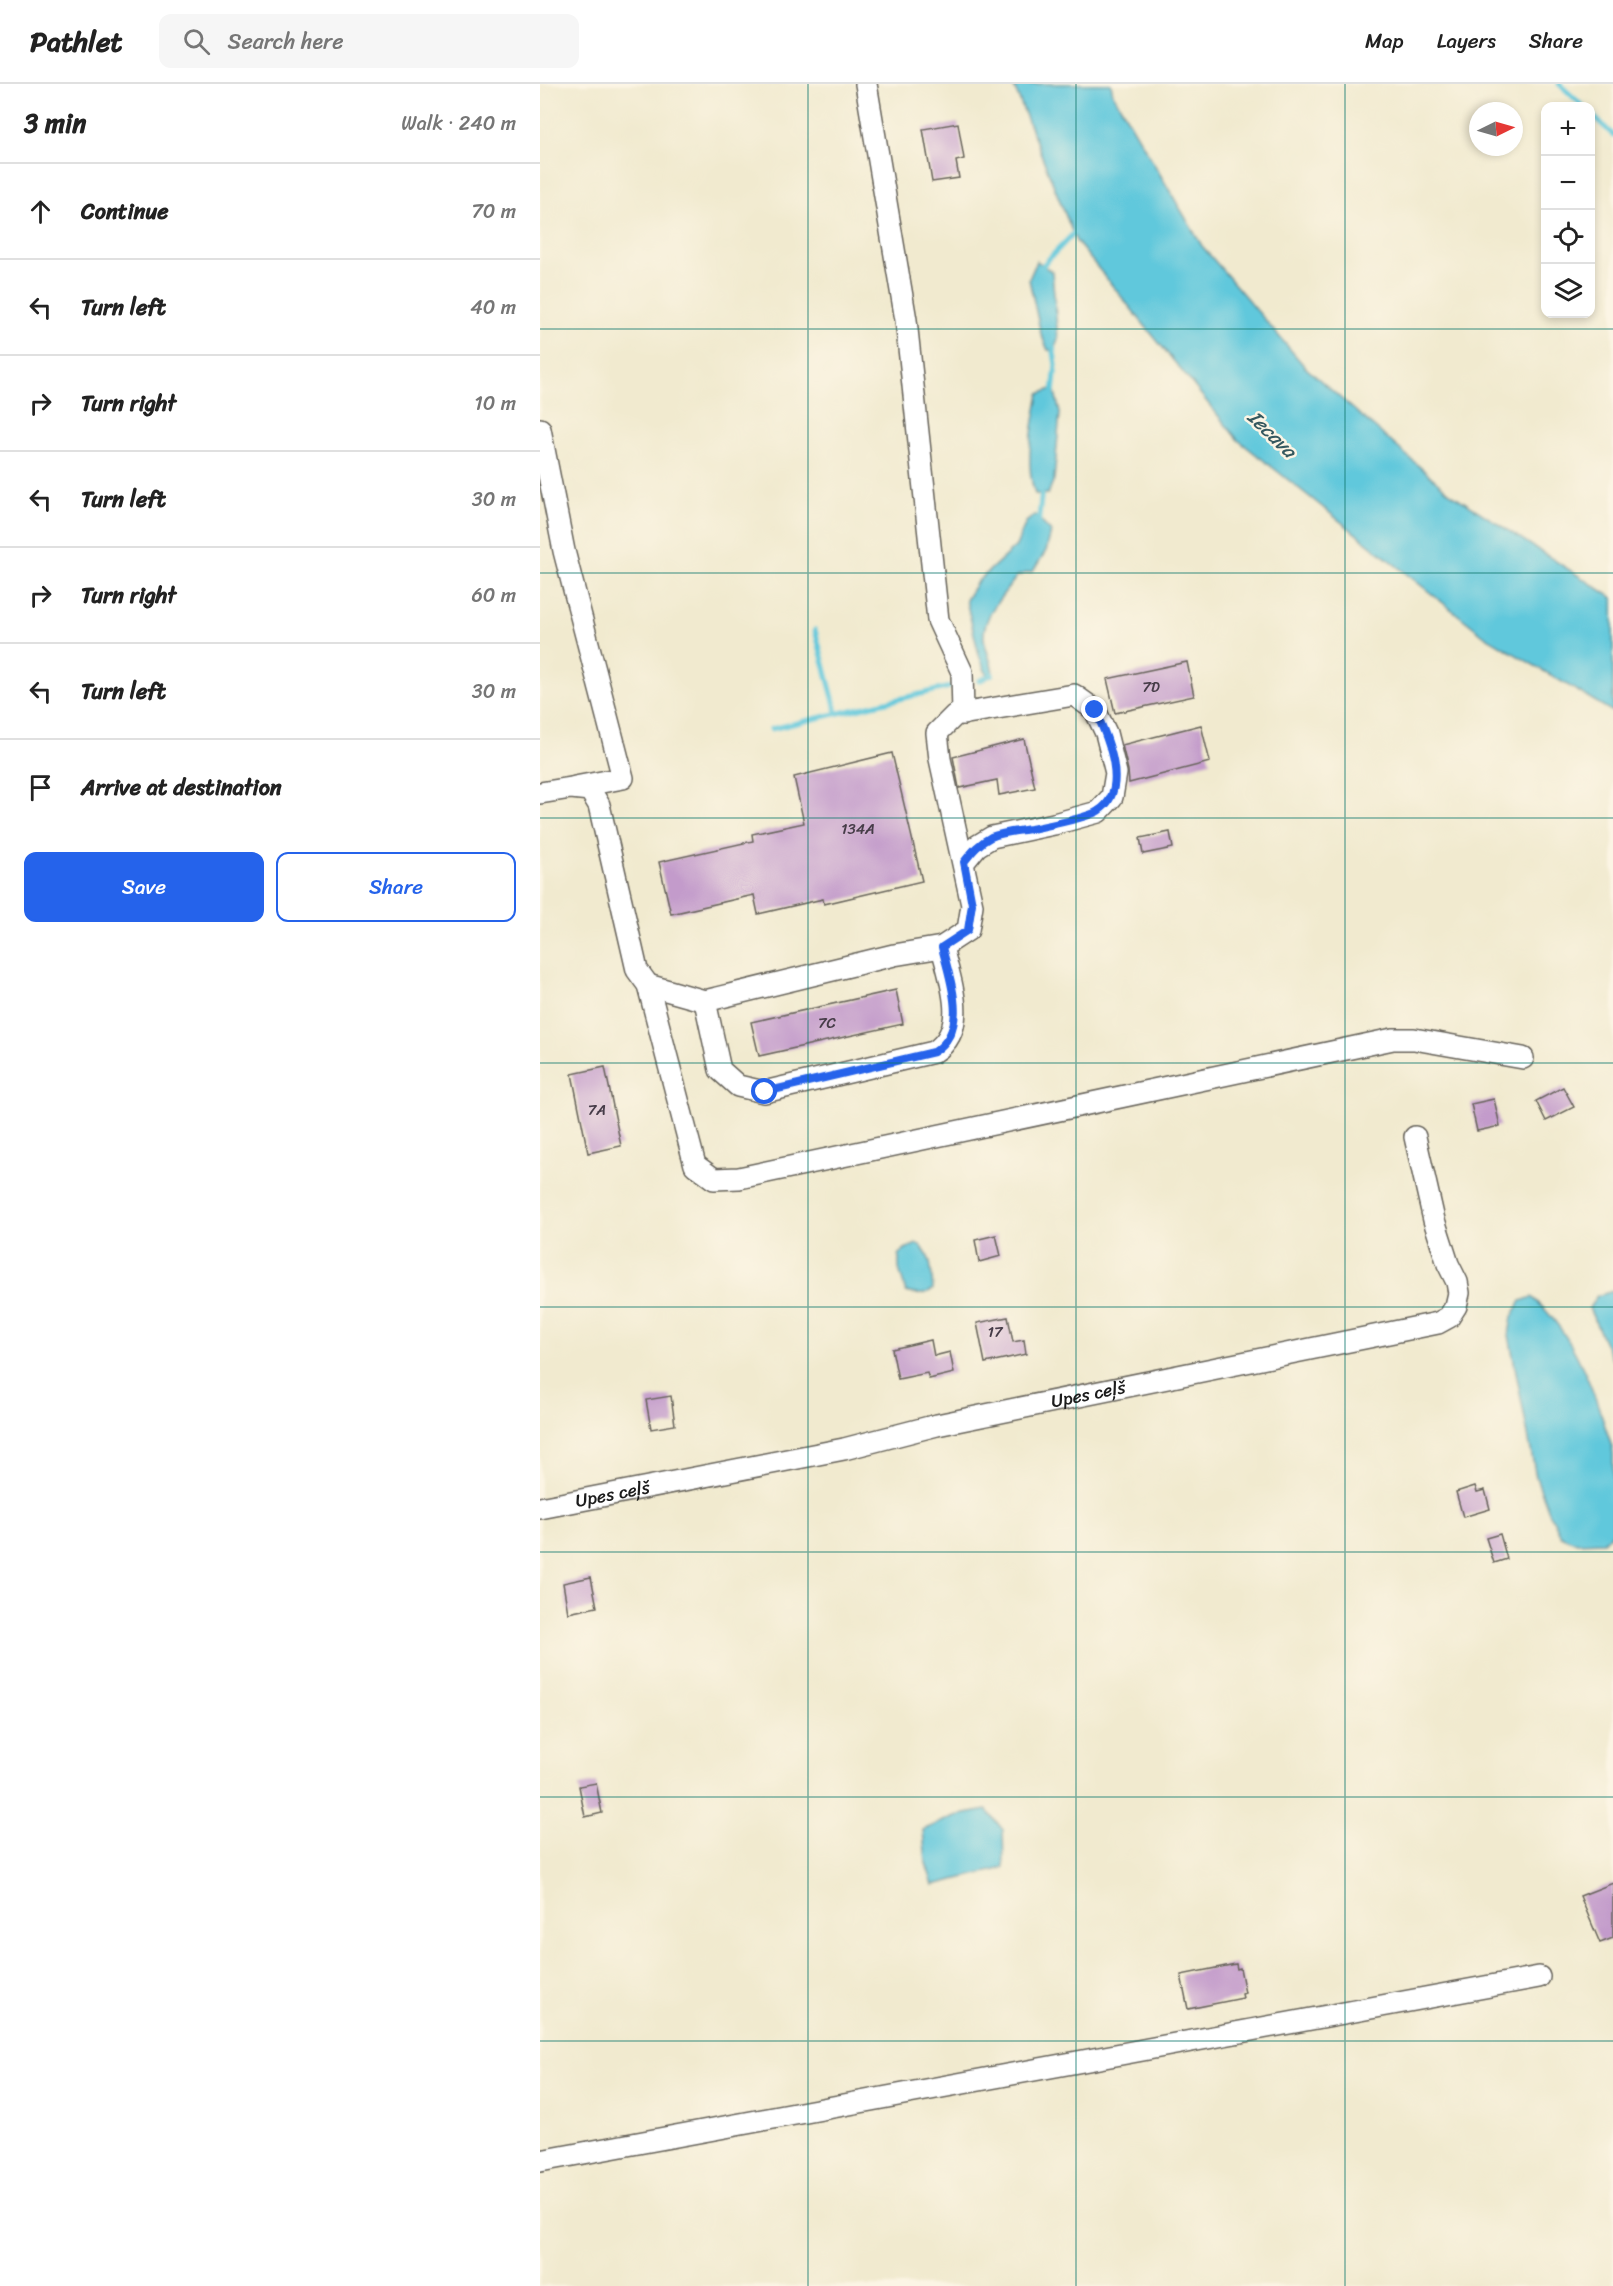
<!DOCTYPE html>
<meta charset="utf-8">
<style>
body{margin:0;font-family:Sriracha,sans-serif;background:#f6f6f6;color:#222}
.controls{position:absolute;right:18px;top:18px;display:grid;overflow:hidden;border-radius:12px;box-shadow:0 3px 9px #0003}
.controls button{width:54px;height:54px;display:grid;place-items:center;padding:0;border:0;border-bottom:2px solid #e0e0e0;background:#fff;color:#222;font:30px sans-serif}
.compass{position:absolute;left:929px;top:18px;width:54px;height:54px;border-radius:50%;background:#fff;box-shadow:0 3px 9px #0003;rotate:85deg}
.stop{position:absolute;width:18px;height:18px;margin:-14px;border:4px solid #2563eb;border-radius:50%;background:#fff}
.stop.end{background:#2563eb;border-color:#fff;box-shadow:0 2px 6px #0008}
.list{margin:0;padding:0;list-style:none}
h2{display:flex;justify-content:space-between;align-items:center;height:78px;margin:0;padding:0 24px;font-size:26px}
h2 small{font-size:20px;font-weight:400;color:#767676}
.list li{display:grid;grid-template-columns:39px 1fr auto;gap:18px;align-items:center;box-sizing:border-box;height:96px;padding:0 24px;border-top:2px solid #e0e0e0}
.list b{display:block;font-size:22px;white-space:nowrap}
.list em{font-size:20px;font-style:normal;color:#767676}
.actions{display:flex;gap:12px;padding:18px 24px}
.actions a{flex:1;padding:14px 0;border:2px solid #2563eb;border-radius:12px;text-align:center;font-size:21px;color:#2563eb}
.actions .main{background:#2563eb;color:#fff}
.icon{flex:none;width:33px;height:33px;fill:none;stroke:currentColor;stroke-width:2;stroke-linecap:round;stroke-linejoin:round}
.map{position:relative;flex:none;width:1073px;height:2202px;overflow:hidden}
header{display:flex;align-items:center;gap:36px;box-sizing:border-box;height:84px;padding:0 30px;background:#fff;border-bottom:2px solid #e0e0e0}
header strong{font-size:28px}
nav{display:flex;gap:33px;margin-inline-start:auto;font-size:21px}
.search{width:420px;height:54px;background:#f6f6f6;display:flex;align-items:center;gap:15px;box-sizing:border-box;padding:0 21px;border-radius:12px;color:#767676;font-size:22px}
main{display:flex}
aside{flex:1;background:#fff}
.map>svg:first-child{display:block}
.water{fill:#60c8dc;stroke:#3e727c;stroke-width:1.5}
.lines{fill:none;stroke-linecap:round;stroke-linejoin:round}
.stream{stroke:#60c8dc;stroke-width:5}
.building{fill:#c39bcb}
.minor-casing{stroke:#67645b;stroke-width:24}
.minor{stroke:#fff;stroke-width:21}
.route{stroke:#2563eb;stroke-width:8}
.grid{fill:none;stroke:#0f766e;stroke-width:1.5;stroke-opacity:0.55}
.labels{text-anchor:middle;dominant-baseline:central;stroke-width:5;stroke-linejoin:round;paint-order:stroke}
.number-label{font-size:15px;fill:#463c48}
.street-label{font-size:18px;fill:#1c1c1c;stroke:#fcf5e5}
.water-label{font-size:20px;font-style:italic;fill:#34585f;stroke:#fcf5e5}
</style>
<header>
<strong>Pathlet</strong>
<div class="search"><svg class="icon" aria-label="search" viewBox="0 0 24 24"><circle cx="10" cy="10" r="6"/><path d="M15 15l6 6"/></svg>Search here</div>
<nav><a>Map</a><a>Layers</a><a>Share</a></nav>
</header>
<main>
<aside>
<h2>3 min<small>Walk · 240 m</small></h2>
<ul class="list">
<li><svg class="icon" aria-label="ahead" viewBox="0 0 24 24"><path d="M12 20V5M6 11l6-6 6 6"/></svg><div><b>Continue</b></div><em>70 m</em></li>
<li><svg class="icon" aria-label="left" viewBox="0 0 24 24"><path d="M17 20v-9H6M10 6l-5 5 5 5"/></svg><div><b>Turn left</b></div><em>40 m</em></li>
<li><svg class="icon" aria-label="right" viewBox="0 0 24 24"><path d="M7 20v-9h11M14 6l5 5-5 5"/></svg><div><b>Turn right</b></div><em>10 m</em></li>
<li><svg class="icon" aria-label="left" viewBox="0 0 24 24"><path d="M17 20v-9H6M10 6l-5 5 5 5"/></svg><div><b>Turn left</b></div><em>30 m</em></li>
<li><svg class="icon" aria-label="right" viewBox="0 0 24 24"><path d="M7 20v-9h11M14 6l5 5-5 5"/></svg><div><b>Turn right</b></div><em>60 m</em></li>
<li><svg class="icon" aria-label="left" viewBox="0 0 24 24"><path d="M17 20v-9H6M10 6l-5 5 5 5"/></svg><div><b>Turn left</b></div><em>30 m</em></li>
<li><svg class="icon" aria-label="arrive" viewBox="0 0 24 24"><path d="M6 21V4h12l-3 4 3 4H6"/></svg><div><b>Arrive at destination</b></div></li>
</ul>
<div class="actions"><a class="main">Save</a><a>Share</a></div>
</aside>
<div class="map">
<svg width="1073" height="2202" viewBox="0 0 1073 2202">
<rect width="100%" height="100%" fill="#fcf5e5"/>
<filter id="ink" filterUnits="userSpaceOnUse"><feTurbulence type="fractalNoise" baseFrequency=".0167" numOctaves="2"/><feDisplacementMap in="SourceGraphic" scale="12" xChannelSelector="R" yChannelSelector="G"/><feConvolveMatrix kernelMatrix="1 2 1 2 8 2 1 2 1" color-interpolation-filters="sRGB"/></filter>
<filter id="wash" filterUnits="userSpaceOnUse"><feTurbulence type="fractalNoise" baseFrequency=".008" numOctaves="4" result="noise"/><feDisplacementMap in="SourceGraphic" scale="24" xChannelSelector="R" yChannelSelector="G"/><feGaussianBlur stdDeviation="1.35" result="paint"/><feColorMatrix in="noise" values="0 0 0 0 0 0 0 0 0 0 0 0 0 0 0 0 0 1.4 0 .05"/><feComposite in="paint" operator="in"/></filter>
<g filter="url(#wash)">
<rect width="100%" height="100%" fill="#f1eacf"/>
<!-- water -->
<g class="water">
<polygon points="473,0 571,0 573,10 662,162 766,284 910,409 1073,514 1073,628 946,553 698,356 536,157"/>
<polygon points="497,177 512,188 518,255 514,266 508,266 501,250 489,195"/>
<path d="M 514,304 L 520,329 L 514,395 L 508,410 L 495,410 C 484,377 493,343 499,310 Z"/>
<path d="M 495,431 L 511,448 L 506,467 L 493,487 L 477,492 C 465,509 442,532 444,554 C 445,567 453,578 453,591 L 448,594 L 439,571 L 426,516 L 437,498 L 476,462 L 486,438 Z"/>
<path d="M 377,1160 C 393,1170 391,1188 393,1205 C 384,1212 377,1211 366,1208 L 359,1185 L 359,1171 L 365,1165 Z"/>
<polygon points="1073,1207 1073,1277 1049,1224 1057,1212"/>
<path d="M 992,1213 C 1029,1245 1049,1293 1064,1339 C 1067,1349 1072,1360 1073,1370 C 1073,1395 1073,1422 1073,1448 L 1063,1458 L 1037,1459 L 1021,1452 L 1009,1428 L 996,1393 L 969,1251 L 972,1233 L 981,1217 Z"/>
<polygon points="447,1726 463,1746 464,1784 393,1801 386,1779 383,1746 415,1732"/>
</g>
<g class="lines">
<!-- stream -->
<g class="stream">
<polyline points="1019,0 1043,22"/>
<polyline points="1050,29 1073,51"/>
<polyline points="502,188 503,181 533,150 536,144"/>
<polyline points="513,262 516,281 513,309"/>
<polyline points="498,443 502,405"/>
<polyline points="275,546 297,629"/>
<polyline points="439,597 452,590"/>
<polyline points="231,645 410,603"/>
</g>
</g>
<g id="blocks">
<!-- building -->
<g class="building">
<polygon points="418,39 424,75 416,77 419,94 392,98 383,45"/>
<polygon points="647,578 654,612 575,629 567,595"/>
<polygon points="661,641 670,678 589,699 588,686 582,661"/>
<polygon points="484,655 495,704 459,711 457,696 419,704 413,673"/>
<polygon points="352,669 382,797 284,820 283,815 218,830 214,811 131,830 119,778 213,757 212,750 264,739 254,693"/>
<polygon points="630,748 633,764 603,770 600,754"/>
<polygon points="356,906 363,940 219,972 211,938"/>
<polygon points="65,983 81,1062 48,1069 32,990"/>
<polygon points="1023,1003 1034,1023 1006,1037 996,1017"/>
<polygon points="954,1015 960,1042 937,1047 931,1020"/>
<polygon points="456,1151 461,1172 439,1178 435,1156"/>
<polygon points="468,1233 473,1258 484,1256 486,1270 445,1279 437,1239"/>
<polygon points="391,1256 394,1272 410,1268 414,1289 389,1295 387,1289 358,1295 352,1265"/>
<polygon points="131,1312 135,1341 111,1345 106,1316"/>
<polygon points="935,1402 937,1408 945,1406 950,1425 923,1433 916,1408"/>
<polygon points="960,1450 967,1475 954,1479 946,1454"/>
<polygon points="51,1493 57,1523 28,1529 23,1499"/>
<polygon points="56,1699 62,1729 45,1733 39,1702"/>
<polygon points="1073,1799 1073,1854 1060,1859 1040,1812"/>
<polygon points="696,1880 697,1885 700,1884 705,1909 702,1910 703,1914 648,1925 641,1891"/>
</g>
</g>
</g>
<g filter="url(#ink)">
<use href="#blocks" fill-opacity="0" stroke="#67645b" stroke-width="1.5"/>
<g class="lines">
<!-- minor casing -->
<g class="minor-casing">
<g id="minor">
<polyline points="326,0 366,236 398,536 422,588 423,630"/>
<polyline points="0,345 24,467 83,694 35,703"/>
<polyline points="0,709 31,704 50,706 59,721 97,886 108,901 155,1081 174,1095 199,1094 853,955 874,955 983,974"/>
<polyline points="108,901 165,917 354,871 402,863 428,846 432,821 400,675 397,649 415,631 534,611 555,626 566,649 576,689 572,713 558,728 514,740 452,753 437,762 424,778"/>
<path d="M 165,917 L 180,986 L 198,1002 L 224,1008 L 394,968 C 430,945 410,897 402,863"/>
<path id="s1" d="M 0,1424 L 304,1365 L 397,1341 L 898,1239 L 909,1233 L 916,1222 L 919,1209 L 917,1198 L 908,1180 L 894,1136 L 875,1053"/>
<polyline points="0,2077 999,1893"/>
</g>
</g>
<!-- minor -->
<use href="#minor" class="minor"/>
</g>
</g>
<g class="lines" filter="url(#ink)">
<!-- route -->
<path class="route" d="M 225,1008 L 394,968 C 430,945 410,897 402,863 L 428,846 L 432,820 L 424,778 C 432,768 439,759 451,753 C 463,748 479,747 491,745 C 505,742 548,734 558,727 C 591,707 567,652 555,626"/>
</g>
<!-- grid -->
<path class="grid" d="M 268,0 L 268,2202M 536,0 L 536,2202M 805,0 L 805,2202M 0,245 L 1073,245M 0,489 L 1073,489M 0,734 L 1073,734M 0,979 L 1073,979M 0,1223 L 1073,1223M 0,1468 L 1073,1468M 0,1713 L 1073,1713M 0,1957 L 1073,1957"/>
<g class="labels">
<!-- number labels -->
<g class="number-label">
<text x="611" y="603">7D</text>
<text x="318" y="745">134A</text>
<text x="287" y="939">7C</text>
<text x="57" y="1026">7A</text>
<text x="455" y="1248">17</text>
</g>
<!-- street labels -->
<g class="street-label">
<text stroke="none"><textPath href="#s1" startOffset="560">Upes ceļš</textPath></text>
<text stroke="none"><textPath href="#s1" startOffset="74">Upes ceļš</textPath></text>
</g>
<!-- water labels -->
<g class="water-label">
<text transform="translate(732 350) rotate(44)">Iecava</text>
</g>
</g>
</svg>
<div class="controls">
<button>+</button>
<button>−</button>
<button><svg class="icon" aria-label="locate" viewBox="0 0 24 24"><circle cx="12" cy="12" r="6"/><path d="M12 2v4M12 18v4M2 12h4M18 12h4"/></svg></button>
<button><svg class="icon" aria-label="layers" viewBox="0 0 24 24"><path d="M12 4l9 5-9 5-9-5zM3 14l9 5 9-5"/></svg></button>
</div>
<svg class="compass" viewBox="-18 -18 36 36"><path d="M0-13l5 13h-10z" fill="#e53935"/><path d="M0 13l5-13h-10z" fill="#767676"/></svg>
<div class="stop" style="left:225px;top:1008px"></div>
<div class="stop end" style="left:555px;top:626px"></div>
</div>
</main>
